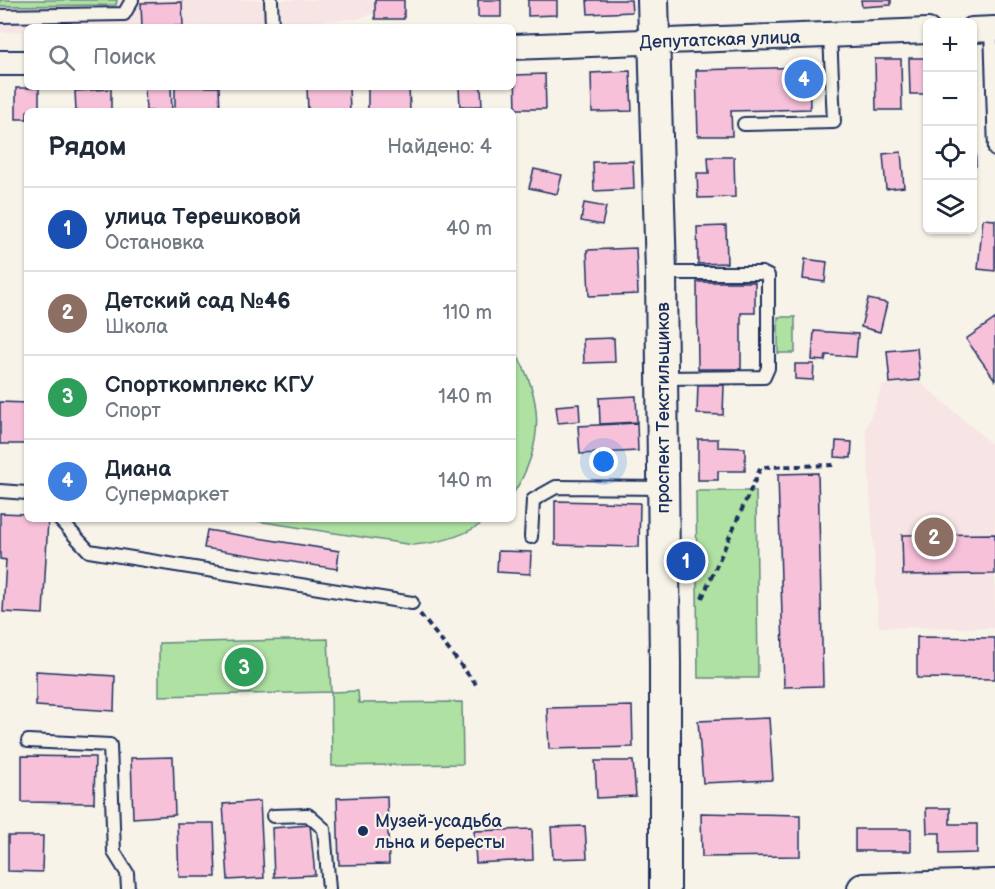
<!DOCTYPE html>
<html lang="ru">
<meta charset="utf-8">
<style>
body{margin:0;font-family:"Balsamiq Sans",sans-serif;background:#f6f6f7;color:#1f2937}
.controls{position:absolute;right:18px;top:18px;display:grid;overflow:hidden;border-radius:9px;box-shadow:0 2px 4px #0004}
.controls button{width:54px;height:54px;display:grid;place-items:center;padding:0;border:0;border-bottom:2px solid #e0e1e3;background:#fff;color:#1f2937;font:30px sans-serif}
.you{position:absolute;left:604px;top:462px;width:21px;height:21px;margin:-15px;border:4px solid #fff;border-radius:50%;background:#1a73e8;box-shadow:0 0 0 9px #1a73e833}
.badge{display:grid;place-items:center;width:39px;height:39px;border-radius:50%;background:#db2777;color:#fff;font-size:20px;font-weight:700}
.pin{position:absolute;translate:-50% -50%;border:3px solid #fff;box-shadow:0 2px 6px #0006}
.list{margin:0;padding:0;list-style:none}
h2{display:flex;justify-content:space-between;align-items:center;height:78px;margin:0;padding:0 24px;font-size:26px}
h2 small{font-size:20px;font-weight:400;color:#747a83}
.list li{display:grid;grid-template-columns:39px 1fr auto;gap:18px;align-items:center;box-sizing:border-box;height:84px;padding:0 24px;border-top:2px solid #e0e1e3}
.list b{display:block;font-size:22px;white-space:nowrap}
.list p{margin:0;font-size:20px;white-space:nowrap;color:#747a83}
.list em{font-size:20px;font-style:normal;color:#747a83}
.icon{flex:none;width:33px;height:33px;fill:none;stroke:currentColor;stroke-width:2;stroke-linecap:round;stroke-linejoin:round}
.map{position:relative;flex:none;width:995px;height:889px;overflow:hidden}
.search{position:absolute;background:#fff;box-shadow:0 2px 4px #0004;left:24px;top:24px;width:492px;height:66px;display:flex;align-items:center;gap:15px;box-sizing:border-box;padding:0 21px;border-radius:9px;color:#747a83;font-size:22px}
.panel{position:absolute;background:#fff;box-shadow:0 2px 4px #0004;left:24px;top:108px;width:492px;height:414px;border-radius:9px}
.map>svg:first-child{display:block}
.built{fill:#f7e4e4}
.green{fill:#aee1a2;stroke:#648880;stroke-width:1.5}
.building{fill:#f7c1da;stroke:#1b2f5e;stroke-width:1.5}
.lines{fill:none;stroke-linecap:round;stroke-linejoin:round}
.service-casing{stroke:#1b2f5e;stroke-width:16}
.minor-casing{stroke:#1b2f5e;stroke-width:28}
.tertiary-casing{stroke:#1b2f5e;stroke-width:34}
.path{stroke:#1b2f5e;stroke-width:4;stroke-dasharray:6 4.5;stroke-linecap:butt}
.service{stroke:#f7f3e8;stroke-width:12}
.minor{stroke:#f7f3e8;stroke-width:24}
.tertiary{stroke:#f7f3e8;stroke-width:30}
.poi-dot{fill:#1b2f5e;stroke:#f7f3e8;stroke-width:2}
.labels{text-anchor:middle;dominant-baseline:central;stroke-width:4.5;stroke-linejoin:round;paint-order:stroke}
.street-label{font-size:18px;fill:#1b2f5e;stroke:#f7f3e8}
.poi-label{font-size:18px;fill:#1b2f5e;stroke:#f7f3e8;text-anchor:start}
</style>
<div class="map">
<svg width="995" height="889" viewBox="0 0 995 889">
<rect width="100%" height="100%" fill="#f7f3e8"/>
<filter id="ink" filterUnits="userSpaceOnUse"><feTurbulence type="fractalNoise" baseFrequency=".0167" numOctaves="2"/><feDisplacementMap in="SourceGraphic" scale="12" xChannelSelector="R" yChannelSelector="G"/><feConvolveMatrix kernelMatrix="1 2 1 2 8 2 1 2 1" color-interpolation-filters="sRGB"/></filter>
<g filter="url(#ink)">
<!-- built -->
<g class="built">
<polygon points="0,0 375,0 375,13 357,19 183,26 182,2 142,3 142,27 27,27 27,32 0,32"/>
<polygon points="920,382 995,447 995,628 879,627 866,429 883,385"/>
</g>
<!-- green -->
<g class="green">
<polygon points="0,0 117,0 116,5 0,6"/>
<rect x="778" y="317" width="17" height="36"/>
<path d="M 513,348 C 544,398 545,444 513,494 Z"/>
<polygon points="696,491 756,491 758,678 698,678"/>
<path d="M 243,519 L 488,519 C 466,536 441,543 413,545 Z"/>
<polygon points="328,639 331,692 358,691 359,703 462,702 463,764 332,766 331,692 159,696 159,643"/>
</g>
<!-- building -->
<g class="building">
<rect x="375" y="0" width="29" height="19"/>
<rect x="478" y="0" width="23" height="17"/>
<polygon points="528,0 557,0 557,15 528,16"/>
<polygon points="587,0 631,0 632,12 588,14"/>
<polygon points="861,0 891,0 891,5 862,7"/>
<polygon points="182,2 183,26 142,27 141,3"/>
<polygon points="909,58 928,58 928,94 910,94"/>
<polygon points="875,59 901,59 902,110 876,110"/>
<polygon points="809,67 810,109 731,111 732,136 698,136 696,70"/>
<polygon points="630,71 632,111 592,112 591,73"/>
<polygon points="545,74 546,109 516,109 515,75"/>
<polygon points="145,87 171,87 172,111 146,111"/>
<polygon points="175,87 219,87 220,111 175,111"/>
<polygon points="307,87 349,87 350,111 308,111"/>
<polygon points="368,87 409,87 410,111 368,111"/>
<polygon points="459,87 481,87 482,106 460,106"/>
<polygon points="16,88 39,88 39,111 27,111 27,119 16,119"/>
<polygon points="111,89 111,111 76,111 75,91"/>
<polygon points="972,122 974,122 976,166 972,166"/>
<polygon points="901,152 904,187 886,189 883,154"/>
<polygon points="708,157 734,157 735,197 698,198 697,173 709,173"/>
<polygon points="633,161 634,189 594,191 593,162"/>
<polygon points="534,169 562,175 557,194 529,188"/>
<polygon points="584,203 606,207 602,225 581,221"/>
<polygon points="983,219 995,220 995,271 978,269"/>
<polygon points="726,226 727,263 698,264 697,227"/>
<polygon points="636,248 638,294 589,296 587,250"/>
<polygon points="805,259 827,262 825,282 803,279"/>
<polygon points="697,282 755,282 755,313 741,313 741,369 698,369"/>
<polygon points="868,299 887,303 880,332 861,327"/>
<polygon points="995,319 995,380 966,339"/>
<polygon points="814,331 858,334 856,357 826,355 825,361 812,360"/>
<polygon points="614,338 615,362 584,363 583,339"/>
<polygon points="917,348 920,380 890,383 887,351"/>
<polygon points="795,364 814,364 813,380 795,379"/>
<polygon points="698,384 724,385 723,415 697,414"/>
<polygon points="636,396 637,422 600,424 599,398"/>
<polygon points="0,402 27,403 27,444 0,444"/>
<polygon points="579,404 580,421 558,423 556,406"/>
<polygon points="637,423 638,451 580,454 578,426"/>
<polygon points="698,439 718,439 718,447 745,448 745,471 718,471 718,480 698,480"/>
<polygon points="836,441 852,442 851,458 835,457"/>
<polygon points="818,473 823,686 784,687 778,474"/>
<polygon points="555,501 640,503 639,547 555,545"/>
<polygon points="0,513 27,514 27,519 48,519 43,614 3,612 6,560 0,559"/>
<polygon points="207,530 339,551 337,569 204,548"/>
<polygon points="995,534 995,574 903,575 902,535"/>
<polygon points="498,551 531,552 530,574 497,572"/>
<polygon points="917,637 995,638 995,679 917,678"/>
<polygon points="36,671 115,676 114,711 36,706"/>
<polygon points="632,706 633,747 549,749 547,708"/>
<polygon points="769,718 773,780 703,783 698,721"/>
<polygon points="22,756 95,757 94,803 22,802"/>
<polygon points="173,757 175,815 133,818 131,758"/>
<polygon points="595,761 633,761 636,796 597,798"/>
<polygon points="387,796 389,864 339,865 337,798"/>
<polygon points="260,801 264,878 228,880 223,804"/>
<polygon points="926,808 950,808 950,824 977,824 977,853 940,854 940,833 927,833"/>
<polygon points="701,813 800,815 800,856 702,857"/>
<polygon points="177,823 214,823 216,877 179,877"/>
<polygon points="310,825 315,875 274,877 272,828"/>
<polygon points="585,826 587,858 553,859 551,827"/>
<polygon points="532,829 533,860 476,863 474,831"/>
<rect x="855" y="829" width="56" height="22"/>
<polygon points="8,836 43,836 42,872 8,871"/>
</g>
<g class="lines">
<!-- service casing -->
<g class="service-casing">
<g id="service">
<polyline points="271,0 272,27"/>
<polyline points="0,16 124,14 132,0"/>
<polyline points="991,29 995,150"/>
<polyline points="744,124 834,122 830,35"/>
<polyline points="661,273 762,273 768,276 768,368 764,377 662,378"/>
<polyline points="0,491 27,493"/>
<polyline points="59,519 89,551 412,603"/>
<polyline points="531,537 533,500 556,487 663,488"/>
<polyline points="28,741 110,745 114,852 127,873 128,889"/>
<polyline points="273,816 308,815 324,829 329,889"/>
</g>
</g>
<!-- minor casing -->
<g class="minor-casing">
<g id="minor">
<polyline points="972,30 995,29"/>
<polyline points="513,47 928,31"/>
<polyline points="0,63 27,63"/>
</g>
</g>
<!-- tertiary casing -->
<g class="tertiary-casing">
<g id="tertiary">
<polyline points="653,0 661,273 665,665 665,889"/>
<polyline points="863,889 995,885"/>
</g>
</g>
<!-- path -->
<g class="path">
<polyline points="702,598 761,467 835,465"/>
<polyline points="420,614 479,688"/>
</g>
<!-- service -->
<use href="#service" class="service"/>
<!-- minor -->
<use href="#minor" class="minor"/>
<!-- tertiary -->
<use href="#tertiary" class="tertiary"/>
</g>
</g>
<!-- markers -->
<circle class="poi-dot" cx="363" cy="831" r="6"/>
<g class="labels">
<!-- street labels -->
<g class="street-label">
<text transform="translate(720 40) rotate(-2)">Депутатская улица</text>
<text transform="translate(663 408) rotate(-90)">проспект Текстильщиков</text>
</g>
<!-- poi labels -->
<g class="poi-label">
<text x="375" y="821">Музей-усадьба<tspan x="375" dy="21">льна и бересты</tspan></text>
</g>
</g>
</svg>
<div class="controls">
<button>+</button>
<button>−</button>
<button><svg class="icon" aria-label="locate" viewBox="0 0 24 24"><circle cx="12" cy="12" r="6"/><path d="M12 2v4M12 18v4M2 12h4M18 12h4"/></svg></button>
<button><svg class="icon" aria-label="layers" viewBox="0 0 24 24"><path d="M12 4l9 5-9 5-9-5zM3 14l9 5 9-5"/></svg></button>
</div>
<div class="you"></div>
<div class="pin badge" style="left:686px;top:561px;background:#1a4fb4">1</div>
<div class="pin badge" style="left:934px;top:537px;background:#8d6e63">2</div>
<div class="pin badge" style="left:244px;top:667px;background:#2e9e5b">3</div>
<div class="pin badge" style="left:804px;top:79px;background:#3f7fe0">4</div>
<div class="search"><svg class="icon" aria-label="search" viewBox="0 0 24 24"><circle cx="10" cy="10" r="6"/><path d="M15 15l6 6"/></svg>Поиск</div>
<section class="panel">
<h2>Рядом<small>Найдено: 4</small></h2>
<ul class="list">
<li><span class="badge" style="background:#1a4fb4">1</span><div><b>улица Терешковой</b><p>Остановка</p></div><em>40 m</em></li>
<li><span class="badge" style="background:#8d6e63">2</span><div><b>Детский сад №46</b><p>Школа</p></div><em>110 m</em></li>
<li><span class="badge" style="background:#2e9e5b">3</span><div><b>Спорткомплекс КГУ</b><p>Спорт</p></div><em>140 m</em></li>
<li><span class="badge" style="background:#3f7fe0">4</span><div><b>Диана</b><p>Супермаркет</p></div><em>140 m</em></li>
</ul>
</section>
</div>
